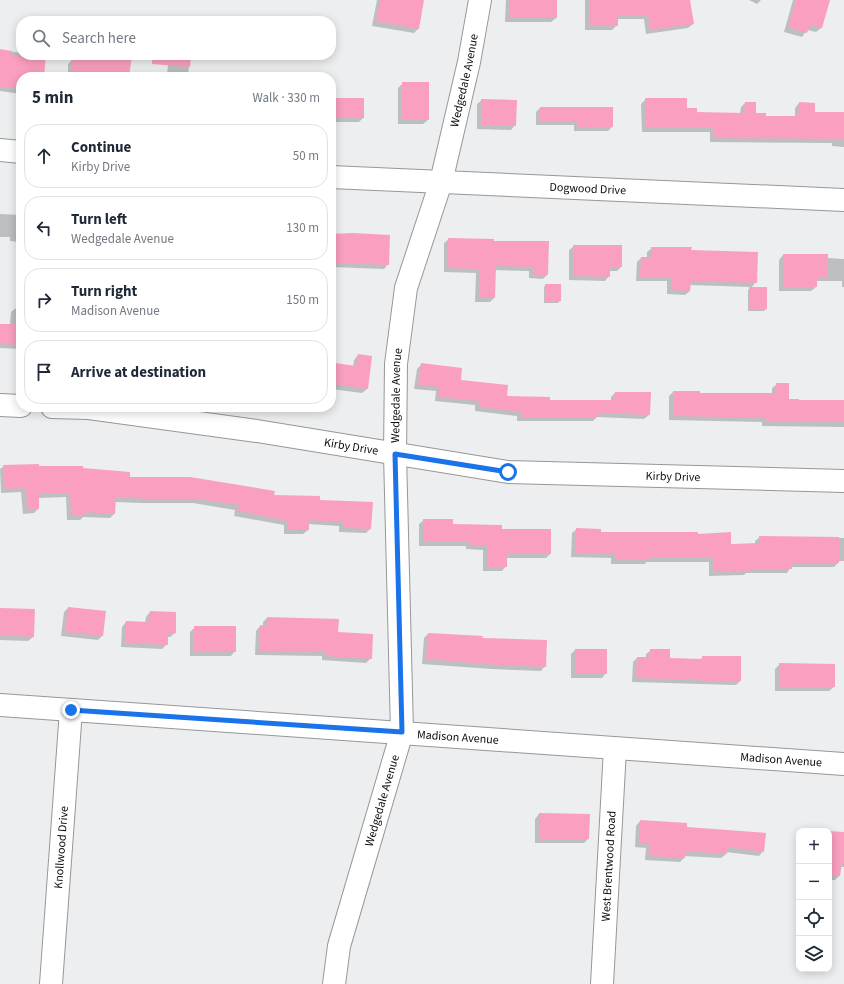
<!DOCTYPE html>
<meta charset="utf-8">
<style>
body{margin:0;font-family:"Source Sans 3",sans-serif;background:#f6f6f7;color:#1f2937}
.controls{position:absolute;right:12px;bottom:12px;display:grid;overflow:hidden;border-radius:8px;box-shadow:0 2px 10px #0003}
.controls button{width:36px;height:36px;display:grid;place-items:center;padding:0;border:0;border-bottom:1px solid #e0e1e3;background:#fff;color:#1f2937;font:20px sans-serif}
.stop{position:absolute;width:12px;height:12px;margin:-9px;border:3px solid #1a73e8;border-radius:50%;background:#fff}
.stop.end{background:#1a73e8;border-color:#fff;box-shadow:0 1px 4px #0008}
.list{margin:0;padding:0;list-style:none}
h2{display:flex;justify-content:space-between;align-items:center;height:52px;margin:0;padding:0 16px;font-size:17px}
h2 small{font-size:13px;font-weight:400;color:#747a83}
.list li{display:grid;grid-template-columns:26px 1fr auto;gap:12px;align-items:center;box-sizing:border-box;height:64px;margin:0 8px 8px;padding:0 8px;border:1px solid #e0e1e3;border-radius:16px}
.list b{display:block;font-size:15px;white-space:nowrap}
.list p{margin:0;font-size:13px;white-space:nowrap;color:#747a83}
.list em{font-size:13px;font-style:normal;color:#747a83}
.icon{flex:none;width:22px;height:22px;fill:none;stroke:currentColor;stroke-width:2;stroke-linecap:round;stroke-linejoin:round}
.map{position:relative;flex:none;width:844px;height:984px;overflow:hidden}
.search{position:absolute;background:#fff;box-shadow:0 2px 10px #0003;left:16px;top:16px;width:320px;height:44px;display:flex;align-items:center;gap:10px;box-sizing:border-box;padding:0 14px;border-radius:16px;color:#747a83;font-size:15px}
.panel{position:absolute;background:#fff;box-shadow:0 2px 10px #0003;left:16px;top:72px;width:320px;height:340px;border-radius:16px}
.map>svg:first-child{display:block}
.shadow{fill:#0003}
.building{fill:#fa9fc1}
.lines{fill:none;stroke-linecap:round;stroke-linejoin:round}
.minor-casing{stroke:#979798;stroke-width:24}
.minor{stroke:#fff;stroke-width:22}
.route{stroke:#1a73e8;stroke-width:5}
.labels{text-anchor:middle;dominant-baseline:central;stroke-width:4;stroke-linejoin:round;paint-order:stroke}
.street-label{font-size:12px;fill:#0b0c0c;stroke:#edeeef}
</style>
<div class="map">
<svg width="844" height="984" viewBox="0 0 844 984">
<rect width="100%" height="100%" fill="#edeeef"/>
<!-- shadow -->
<g class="shadow">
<polygon points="377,0 423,0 418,29 414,33 372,26"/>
<polygon points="506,0 556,0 556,18 551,22 505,22"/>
<polygon points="585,0 689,0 693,24 688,28 646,34 644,19 617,19 617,25 612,30 585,30"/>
<polygon points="749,0 761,0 757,4"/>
<polygon points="793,0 829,0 821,28 816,32 807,30 802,37 784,32"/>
<polygon points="0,50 21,53 21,55 45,55 43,77 21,77 21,94 0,91"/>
<polygon points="109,55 131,55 128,75 167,75 169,55 190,55 188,77 68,77 68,64 72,60 109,60"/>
<polygon points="403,83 428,120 423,124 398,124 398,88"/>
<polygon points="331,99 363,118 359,122 331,122"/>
<polygon points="646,99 686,109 696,113 740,114 741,107 745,103 755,114 765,117 795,117 795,108 799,103 814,113 844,113 844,147 832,146 832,143 710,142 710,132 642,132 641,104"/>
<polygon points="482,100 515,125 511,130 477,129 477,104"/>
<polygon points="540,108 612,127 608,131 574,131 574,125 536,125 536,112"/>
<polygon points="0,214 21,215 21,242 10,241 10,237 0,237"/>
<polygon points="331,235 388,264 384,269 331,267"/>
<polygon points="449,239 493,242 547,275 543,279 529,278 529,271 495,270 494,298 490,302 475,302 476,273 444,272 444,243"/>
<polygon points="574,246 621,267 617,271 609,271 609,276 605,281 569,280 569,250"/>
<polygon points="652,248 690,251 756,282 751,288 766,309 764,311 748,311 748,290 751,287 690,285 690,291 685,295 667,294 667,281 636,281 637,262 641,258 647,258 647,252"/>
<polygon points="783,255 844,259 844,287 842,287 842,281 816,281 816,287 811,291 779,291 779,260"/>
<polygon points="546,285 560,301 558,303 544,303 544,287"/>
<polygon points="16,308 21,308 21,349 0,348 0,325 10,325 11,312"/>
<polygon points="358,355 371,357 367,389 362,393 331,389 331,364 353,367 354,360"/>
<polygon points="421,365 460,381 506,397 549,401 611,401 611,397 615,393 649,415 644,419 597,417 593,421 517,421 517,416 475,411 475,405 435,401 436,391 414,389 417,369"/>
<polygon points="777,384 788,400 844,401 844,427 762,426 762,422 669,420 669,396 673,392 699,394 772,395 772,388"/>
<polygon points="4,466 82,469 129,478 319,501 370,529 366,533 339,532 339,526 308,524 308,530 303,534 284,534 284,525 234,516 235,510 193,503 142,503 115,502 114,514 110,518 83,517 80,520 67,520 66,497 38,498 38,509 34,513 23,514 21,492 1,493 0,469"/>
<polygon points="424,520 452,525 550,554 546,558 506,558 506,566 502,571 483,571 483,550 466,549 466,546 419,546 419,524"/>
<polygon points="577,529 600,533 697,535 730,545 755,544 755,541 760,537 844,538 844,561 838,561 838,563 834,567 791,567 787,573 746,573 744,575 709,576 709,562 646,562 645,564 611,564 611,558 571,557 572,533"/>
<polygon points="68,608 102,636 98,640 61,636 64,612"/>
<polygon points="0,609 33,637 28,641 0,640"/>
<polygon points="150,612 175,633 170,637 167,637 167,644 162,649 121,647 122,627 126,622 145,623 146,617"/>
<polygon points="267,618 337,632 371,658 366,663 322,660 322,656 255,655 256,631 260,626 263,626 263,622"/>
<polygon points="195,627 235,651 231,656 190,656 190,632"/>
<polygon points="428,634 481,639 545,666 541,671 492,669 422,664 424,638"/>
<polygon points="575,650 606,673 602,678 571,678 571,654"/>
<polygon points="651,650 669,659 700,660 703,657 740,681 736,685 632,682 633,662 637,658 646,658 646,654"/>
<polygon points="780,664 834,687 829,691 775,691 775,669"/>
<polygon points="539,814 588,839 584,843 535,843 535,819"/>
<polygon points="640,821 686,828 763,851 759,856 726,852 726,854 721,858 684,856 684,858 680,862 645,860 646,848 635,847 636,826"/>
<polygon points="829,832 844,833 844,867 841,867 839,876 835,880 829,880"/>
</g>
<!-- building -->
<g class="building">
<polygon points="380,0 424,0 419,29 376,21"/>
<polygon points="510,0 557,0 557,18 509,18"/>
<polygon points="589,0 690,0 694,24 650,30 648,15 618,15 618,26 589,26"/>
<polygon points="796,0 830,0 822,28 810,25 807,33 788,27"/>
<polygon points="0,49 12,51 12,55 46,55 44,77 21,77 21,89 0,87"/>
<polygon points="112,55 132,55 129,77 71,77 71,59 112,59"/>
<polygon points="152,55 191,55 190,67 152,64"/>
<rect x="402" y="82" width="27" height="38"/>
<rect x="331" y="98" width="33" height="20"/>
<polygon points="645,98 687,98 687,108 697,108 697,112 744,113 745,102 756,102 756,113 766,113 766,116 798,116 799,102 815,103 815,112 844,112 844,139 714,138 714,128 646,128"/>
<polygon points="481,99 517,100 516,126 481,125"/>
<polygon points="540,107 613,107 613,127 578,127 578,121 540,121"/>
<polygon points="353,233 390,235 389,265 331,263 331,234"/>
<polygon points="448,238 494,239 494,241 549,241 548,275 533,275 533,267 496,266 495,298 479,298 479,269 447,268"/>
<polygon points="573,245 622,245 622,267 610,267 610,277 573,276"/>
<polygon points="651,247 692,247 691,250 758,252 757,283 691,281 690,291 671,290 671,277 640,277 641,257 651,257"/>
<polygon points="783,254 828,254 828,277 817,277 817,287 783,287"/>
<rect x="545" y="284" width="16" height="17"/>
<rect x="749" y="287" width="18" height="22"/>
<polygon points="0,324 21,324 21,345 0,344"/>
<polygon points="358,354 372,356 368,389 332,384 335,363 356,366"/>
<polygon points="421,363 462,368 461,380 508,385 507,396 550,397 550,400 614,400 615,392 651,392 650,415 598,413 598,417 521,417 521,412 479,407 479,401 438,397 439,387 418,385"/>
<polygon points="776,383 789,383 789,399 799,399 799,400 844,400 844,422 766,422 766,418 673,416 673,391 700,391 700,393 776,393"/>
<polygon points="39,464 39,466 83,466 83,468 130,472 130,477 190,477 275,491 274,495 320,496 320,500 373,502 371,529 343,528 343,522 309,520 309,530 288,530 288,521 238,511 239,505 198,499 147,499 116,497 115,514 85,512 85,516 71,516 70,493 39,494 39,509 27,510 26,488 5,489 3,465"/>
<polygon points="423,519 453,519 453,524 502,525 502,529 551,529 551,554 507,554 507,567 487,567 487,546 470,545 470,542 423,542"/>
<polygon points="576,528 601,529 601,532 698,532 698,534 731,532 731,544 759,543 759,536 839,537 839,563 792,563 792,569 749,569 749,571 713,572 713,558 650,558 650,560 615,560 615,554 575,553"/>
<polygon points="68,607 106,611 103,636 65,632"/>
<polygon points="0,608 35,609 34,637 0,635"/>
<polygon points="150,611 176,612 176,633 168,633 168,645 125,643 126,621 149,622"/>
<polygon points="267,617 339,619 338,632 373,634 372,659 326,656 326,652 259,651 260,625 267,626"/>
<rect x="194" y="626" width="42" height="26"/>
<polygon points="428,633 483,636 482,638 547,640 546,667 497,665 426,659"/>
<rect x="575" y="649" width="32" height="25"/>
<polygon points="650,649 670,649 670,658 702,659 702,656 741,656 741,681 702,681 702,680 636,678 637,657 650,657"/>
<polygon points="779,663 835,664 835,687 779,687"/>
<polygon points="539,813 590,814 589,839 539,839"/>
<polygon points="640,820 687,823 687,827 766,833 764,852 728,847 727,854 686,851 685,858 649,856 650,844 639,843"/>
<polygon points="829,831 844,832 844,863 842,863 840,876 829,876"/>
</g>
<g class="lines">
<!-- minor casing -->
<g class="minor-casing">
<g id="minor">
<polyline points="0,150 21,152"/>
<path id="s1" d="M 331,177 L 844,200"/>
<polyline points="0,405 21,406"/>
<path id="s2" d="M 52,407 L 89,408 L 257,431 L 508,472 L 844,481"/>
<path id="s3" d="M 0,705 L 844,764"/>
<path id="s4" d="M 51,984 L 71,710"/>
<path id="s5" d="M 334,984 L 339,946 L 402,732 L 395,454 L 396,364 L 406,288 L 441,182 L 469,62 L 480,0"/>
<path id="s6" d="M 602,984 L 615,749"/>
</g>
</g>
<!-- minor -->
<use href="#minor" class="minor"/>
</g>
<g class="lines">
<!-- route -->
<polyline class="route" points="71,710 402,732 395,454 508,472"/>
</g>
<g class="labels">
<!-- street labels -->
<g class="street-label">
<text stroke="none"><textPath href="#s5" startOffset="922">Wedgedale Avenue</textPath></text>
<text stroke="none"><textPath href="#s1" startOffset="257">Dogwood Drive</textPath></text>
<text stroke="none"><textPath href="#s5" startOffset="598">Wedgedale Avenue</textPath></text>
<text stroke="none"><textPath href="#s2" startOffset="302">Kirby Drive</textPath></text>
<text stroke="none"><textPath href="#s2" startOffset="626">Kirby Drive</textPath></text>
<text stroke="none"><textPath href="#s3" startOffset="459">Madison Avenue</textPath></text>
<text stroke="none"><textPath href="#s3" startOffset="783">Madison Avenue</textPath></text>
<text stroke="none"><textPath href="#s5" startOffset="190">Wedgedale Avenue</textPath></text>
<text stroke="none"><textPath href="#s4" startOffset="137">Knollwood Drive</textPath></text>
<text stroke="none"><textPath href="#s6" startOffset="118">West Brentwood Road</textPath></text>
</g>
</g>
</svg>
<div class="controls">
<button>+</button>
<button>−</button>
<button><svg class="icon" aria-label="locate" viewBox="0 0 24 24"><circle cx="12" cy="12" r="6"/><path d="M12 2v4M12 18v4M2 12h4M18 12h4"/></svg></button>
<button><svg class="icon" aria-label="layers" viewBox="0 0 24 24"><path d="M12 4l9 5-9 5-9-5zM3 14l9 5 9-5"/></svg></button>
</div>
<div class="stop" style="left:508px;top:472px"></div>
<div class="stop end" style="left:71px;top:710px"></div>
<div class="search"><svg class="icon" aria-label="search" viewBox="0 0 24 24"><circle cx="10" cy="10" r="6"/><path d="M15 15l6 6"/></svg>Search here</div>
<section class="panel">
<h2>5 min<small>Walk · 330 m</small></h2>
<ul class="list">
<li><svg class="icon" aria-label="ahead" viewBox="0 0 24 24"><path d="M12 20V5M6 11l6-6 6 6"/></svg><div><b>Continue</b><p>Kirby Drive</p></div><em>50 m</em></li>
<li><svg class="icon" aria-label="left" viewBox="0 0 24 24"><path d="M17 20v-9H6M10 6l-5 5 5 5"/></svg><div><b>Turn left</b><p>Wedgedale Avenue</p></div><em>130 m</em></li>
<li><svg class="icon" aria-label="right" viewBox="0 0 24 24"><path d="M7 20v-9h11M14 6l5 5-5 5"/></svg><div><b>Turn right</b><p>Madison Avenue</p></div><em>150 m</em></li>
<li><svg class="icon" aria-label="arrive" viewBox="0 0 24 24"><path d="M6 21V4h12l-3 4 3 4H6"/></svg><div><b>Arrive at destination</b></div></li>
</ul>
</section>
</div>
